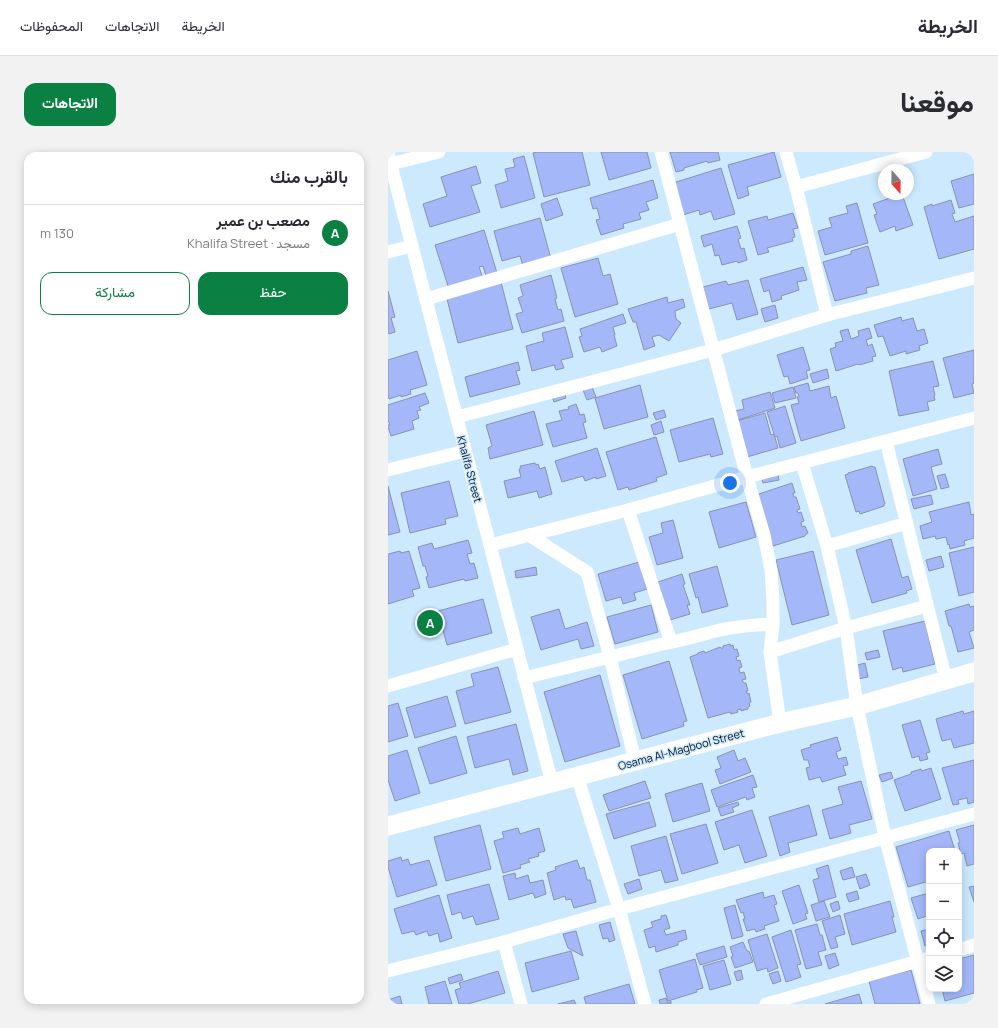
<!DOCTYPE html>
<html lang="ar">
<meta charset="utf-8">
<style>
body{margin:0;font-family:Manrope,Vazirmatn,sans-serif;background:#f2f2f3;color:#2b2b33;direction:rtl}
.controls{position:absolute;right:12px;bottom:12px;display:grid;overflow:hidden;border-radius:8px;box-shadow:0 2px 10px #0003}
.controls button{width:36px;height:36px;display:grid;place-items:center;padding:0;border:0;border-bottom:1px solid #e1e1e2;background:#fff;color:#2b2b33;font:20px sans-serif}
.compass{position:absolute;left:490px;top:12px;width:36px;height:36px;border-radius:50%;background:#fff;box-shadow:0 2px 10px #0003;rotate:160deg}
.you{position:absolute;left:342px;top:331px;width:14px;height:14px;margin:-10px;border:3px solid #fff;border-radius:50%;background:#1a73e8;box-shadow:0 0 0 6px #1a73e833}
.badge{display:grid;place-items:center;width:26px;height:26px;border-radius:50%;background:#0b8043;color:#fff;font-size:13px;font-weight:700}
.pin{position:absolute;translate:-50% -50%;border:2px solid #fff;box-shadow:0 1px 4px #0006}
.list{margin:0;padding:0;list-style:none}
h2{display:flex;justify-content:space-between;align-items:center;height:52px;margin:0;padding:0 16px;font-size:17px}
h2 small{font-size:13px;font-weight:400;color:#7c7c81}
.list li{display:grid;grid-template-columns:26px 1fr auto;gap:12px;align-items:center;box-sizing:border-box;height:56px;padding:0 16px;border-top:1px solid #e1e1e2}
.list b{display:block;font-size:15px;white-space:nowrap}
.list p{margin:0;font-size:13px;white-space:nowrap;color:#7c7c81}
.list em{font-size:13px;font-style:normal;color:#7c7c81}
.actions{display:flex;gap:8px;padding:12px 16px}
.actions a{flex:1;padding:9px 0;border:1px solid #0b8043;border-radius:12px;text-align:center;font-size:14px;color:#0b8043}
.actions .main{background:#0b8043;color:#fff}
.icon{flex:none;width:22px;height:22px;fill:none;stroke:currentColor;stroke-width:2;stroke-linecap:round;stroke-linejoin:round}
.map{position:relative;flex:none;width:586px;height:852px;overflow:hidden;direction:ltr;border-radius:12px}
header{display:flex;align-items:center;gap:24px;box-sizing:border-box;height:56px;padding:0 20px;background:#fff;border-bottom:1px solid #e1e1e2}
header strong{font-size:19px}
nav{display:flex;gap:22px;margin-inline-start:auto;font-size:14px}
.intro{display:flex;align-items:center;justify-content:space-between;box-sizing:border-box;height:96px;padding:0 24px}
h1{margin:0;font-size:28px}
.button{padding:10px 18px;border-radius:12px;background:#0b8043;color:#fff;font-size:14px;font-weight:700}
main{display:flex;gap:24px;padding:0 24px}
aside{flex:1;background:#fff;border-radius:12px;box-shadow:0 2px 10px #0003}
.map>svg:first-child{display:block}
.building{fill:#a4b7f8;stroke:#8a92ae}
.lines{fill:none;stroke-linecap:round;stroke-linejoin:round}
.street{stroke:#fff;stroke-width:13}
.secondary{stroke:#fff;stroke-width:19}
.labels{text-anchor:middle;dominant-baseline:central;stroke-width:3;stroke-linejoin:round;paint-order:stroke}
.street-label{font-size:11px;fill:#0c171e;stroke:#cce9fe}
</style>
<header>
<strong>الخريطة</strong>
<nav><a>الخريطة</a><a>الاتجاهات</a><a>المحفوظات</a></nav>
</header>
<div class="intro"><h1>موقعنا</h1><a class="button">الاتجاهات</a></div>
<main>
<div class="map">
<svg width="586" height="852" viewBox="0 0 586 852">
<rect width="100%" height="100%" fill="#cce9fe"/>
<!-- building -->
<g class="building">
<polygon points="149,0 194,0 202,33 156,45 145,1"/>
<polygon points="213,0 259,0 263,16 221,28"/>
<polygon points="282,0 330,0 332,8 320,11 319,9 296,16 296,18 288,20"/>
<polygon points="386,0 393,25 359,35 361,43 350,47 340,13"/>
<polygon points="136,4 147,46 113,56 107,33 120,29 117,17 127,15 125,7"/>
<polygon points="88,14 93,31 83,34 92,60 42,75 35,52 59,44 53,25"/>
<polygon points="333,16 347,62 326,68 323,59 312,63 311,58 295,63 285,31"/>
<polygon points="586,22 586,52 571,56 563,29"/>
<polygon points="265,28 270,46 258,50 261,58 251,61 253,67 235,72 236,76 213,83 208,68 212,67 209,56 205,57 202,46"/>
<polygon points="513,42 514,42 525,73 508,79 507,74 492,80 486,63 489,62 485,52"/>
<polygon points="169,46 175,63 158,69 153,52"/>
<polygon points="563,48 567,61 564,62 567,70 586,64 586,97 551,107 536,55 544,52 544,54"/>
<polygon points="469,51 480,91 437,103 430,79 444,75 441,66 460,61 458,54"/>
<polygon points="405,61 410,76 405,77 407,85 404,86 405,89 379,96 381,100 370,103 360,69 379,64 380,68"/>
<polygon points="152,66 163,107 135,114 132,104 114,109 106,79"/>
<polygon points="349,74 353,86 350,87 353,97 356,96 359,108 350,111 349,109 334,113 331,103 327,104 324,92 316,95 313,84"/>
<polygon points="96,78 109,121 98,124 95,114 91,115 95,126 61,137 47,93"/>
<polygon points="480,94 491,133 478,136 479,141 447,149 435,110 463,102 463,99"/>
<polygon points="210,106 215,124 222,122 230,152 187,165 173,116"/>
<polygon points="415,115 419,128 409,130 411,138 393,144 394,147 384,150 381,138 376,140 372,127"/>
<polygon points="163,123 169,146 167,147 170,158 173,157 176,169 134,181 128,162 135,160 130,146 135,144 132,133"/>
<polygon points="360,128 370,162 349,168 344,151 321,157 315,135 338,129 340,133"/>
<polygon points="113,130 125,177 70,191 58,143"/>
<polygon points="0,139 7,165 3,166 7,180 1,182 0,180"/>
<polygon points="279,145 280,151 295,147 297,155 287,159 288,167 293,171 281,189 271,183 264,185 267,194 256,198 248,170 245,170 240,157"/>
<polygon points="387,153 390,166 377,170 373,157"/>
<polygon points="235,162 238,171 225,175 227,183 226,183 229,194 214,200 212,195 196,200 191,185 194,184 192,177"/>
<polygon points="513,165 514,169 525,166 529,179 536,177 540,191 531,194 532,198 518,202 518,199 502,204 495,184 490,185 486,173"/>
<polygon points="177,175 185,205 173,208 176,216 168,218 166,213 144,219 138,194 156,189 154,181"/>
<polygon points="481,176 484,186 478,188 480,194 484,192 488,204 484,205 485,209 471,213 470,212 448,219 442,197 448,195 447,191 455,189 452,179 460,177 463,187 471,184 470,179"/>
<polygon points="415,195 422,218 418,219 420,226 402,232 400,224 396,225 389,203"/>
<polygon points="586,198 586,231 584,232 586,241 566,246 555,206"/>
<polygon points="29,199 39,233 22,238 23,242 13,245 13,243 1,247 0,244 0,208"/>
<polygon points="545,209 551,234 545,235 547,243 546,244 547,248 539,250 541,258 511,264 501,219"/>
<polygon points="130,210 132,218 128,219 132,232 82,245 77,225"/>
<polygon points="439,217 441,226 425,231 422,222"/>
<polygon points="420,231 422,239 441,234 443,246 448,244 457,276 413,289 403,253 411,251 409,245 411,245 410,241 408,241 406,235"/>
<polygon points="252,233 260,265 216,277 207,246"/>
<polygon points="204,235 208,245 199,248 195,238"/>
<polygon points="405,235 408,246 387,251 384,241"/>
<polygon points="176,240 178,246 166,250 164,244"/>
<polygon points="382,240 387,256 350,268 347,259 356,257 354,248"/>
<polygon points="37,241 41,251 31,255 33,258 29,259 31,266 24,269 26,277 3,284 0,275 0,273 2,273 0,268 0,253"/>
<polygon points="188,252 192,263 196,262 198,270 195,271 199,286 165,295 158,272 174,268 171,259 181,257 180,255"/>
<polygon points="397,254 408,291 392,296 389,284 387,285 379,260"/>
<polygon points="276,258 278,265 268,268 265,261"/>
<polygon points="146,259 155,293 102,307 100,296 104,294 98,273"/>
<polygon points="377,261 383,283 386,282 390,296 359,305 349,269"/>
<polygon points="325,266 335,302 323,305 322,302 291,310 282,278"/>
<polygon points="273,269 276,280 266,283 263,273"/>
<polygon points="268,285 279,322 268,326 269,329 241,338 240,335 230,338 218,300"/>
<polygon points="209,296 218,324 208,327 208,325 197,329 195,324 174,330 167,309"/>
<polygon points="550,297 554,312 543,315 549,337 525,344 515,307"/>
<polygon points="147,311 148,313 150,312 152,317 157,315 164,342 151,346 149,339 120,346 116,329 133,325 131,317 133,316 132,314"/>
<polygon points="484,314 485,315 487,315 497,352 496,352 496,354 472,362 471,359 468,360 457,323 460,322 460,321"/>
<polygon points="390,322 391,328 375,331 373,325"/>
<polygon points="557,322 561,335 553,337 549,324"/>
<polygon points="61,329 70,364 57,367 58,372 22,381 13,341"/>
<polygon points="404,331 407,341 405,341 406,345 408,345 412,357 409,358 410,361 413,360 416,369 413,370 414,375 417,374 420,381 417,383 417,384 385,394 368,343"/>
<polygon points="0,334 12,380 0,383"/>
<polygon points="543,343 545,352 526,357 523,347"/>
<polygon points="358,350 368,385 331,396 321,360"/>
<polygon points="581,350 583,363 586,362 586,386 576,389 577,393 562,397 561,392 560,393 558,385 548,387 547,384 535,387 532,374 544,370 541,360"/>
<polygon points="285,368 295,406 269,413 261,385 275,381 273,371"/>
<polygon points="503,387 514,426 520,424 524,437 518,439 519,441 484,451 468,398"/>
<polygon points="80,388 84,401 79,402 82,412 86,411 90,426 77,429 76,427 41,436 38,425 40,424 37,414 35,414 30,395 44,391 46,397"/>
<polygon points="586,395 586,440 571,444 561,401"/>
<polygon points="12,399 13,401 21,399 32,436 24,438 26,444 0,452 0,402"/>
<polygon points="425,399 441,463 404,473 388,408"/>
<polygon points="553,404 556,415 541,419 538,408"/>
<polygon points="251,410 259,437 246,441 248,448 235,452 233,445 218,449 210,422"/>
<polygon points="329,414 340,454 314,461 310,445 308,446 301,422"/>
<polygon points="148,415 149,423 128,426 127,419"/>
<polygon points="294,422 297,432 295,433 302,453 299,453 302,462 282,468 270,430"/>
<polygon points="95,447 104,481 59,493 50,459"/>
<polygon points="581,452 582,455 586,454 586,478 581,480 586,496 570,500 563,474 561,474 557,459"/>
<polygon points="263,453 270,480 227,492 219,465"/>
<polygon points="171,457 177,477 199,470 206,494 193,497 190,487 153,498 143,465"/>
<polygon points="537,469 547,512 515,520 514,515 505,518 495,479"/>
<polygon points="342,492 343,494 345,493 346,498 349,497 351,504 348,505 349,509 352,508 354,515 351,516 352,521 356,520 358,527 354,528 356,531 358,531 360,539 358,539 359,542 361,541 363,550 361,551 362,554 360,555 360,557 353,559 353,557 349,558 350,560 343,562 342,560 320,566 302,505 310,502 310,501 316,499 317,501 332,495 333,496 335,496 335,494"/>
<polygon points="490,498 492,505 479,508 477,501"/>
<polygon points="281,509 299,569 295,570 296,574 254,587 235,523"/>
<polygon points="477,511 480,525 470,527 466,514"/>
<polygon points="110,515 123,560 77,572 68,539 86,534 83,522"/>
<polygon points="212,523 232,594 177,610 156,540"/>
<polygon points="59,544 68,574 27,586 18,556"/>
<polygon points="10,551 20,584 0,590 0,554"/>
<polygon points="575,559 576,562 586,559 586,591 566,596 563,587 554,589 548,567"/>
<polygon points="532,568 542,600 538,601 540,607 532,609 531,604 524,606 514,573"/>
<polygon points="128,572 140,619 125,623 121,607 87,616 79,585"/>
<polygon points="68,584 79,621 42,632 30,596"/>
<polygon points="449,585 453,598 448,600 450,607 458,605 460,613 455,614 458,623 434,630 432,625 421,628 418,616 422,615 420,608 416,608 413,598 423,595 422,593"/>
<polygon points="19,598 32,641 7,649 0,628 0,604"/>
<polygon points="346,598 350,609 357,606 363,620 332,632 327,618 333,616 329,605"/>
<polygon points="586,608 586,650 580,652 579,646 570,648 571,652 565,653 554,616"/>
<polygon points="543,616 553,647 517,659 506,628 523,622 523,620 533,617 534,619"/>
<polygon points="503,620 505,626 494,630 491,623"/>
<polygon points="365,623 369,635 364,636 367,645 359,648 358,645 329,655 323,638"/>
<polygon points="257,629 263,646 221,659 215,643"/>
<polygon points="473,629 484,667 461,673 463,681 442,687 434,658 455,652 450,635"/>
<polygon points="314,631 322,659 285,670 277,642"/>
<polygon points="261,650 268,674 226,687 218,662"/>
<polygon points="350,650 351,653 344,656 346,660 333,664 330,656"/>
<polygon points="421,653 429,683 400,691 402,700 392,704 381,665"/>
<polygon points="364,658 379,704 357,711 351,693 336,698 327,670"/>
<polygon points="318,672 330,711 294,722 282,682"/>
<polygon points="92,673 103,717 58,729 46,685"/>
<polygon points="586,673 586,712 579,714 576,701 573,702 570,691 572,690 568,678"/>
<polygon points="130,676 132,682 151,676 157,699 150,701 151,704 140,707 142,710 132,713 133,716 115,721 106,689 116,686 114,680"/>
<polygon points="561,679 567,699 541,699 541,729 520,735 508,695"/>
<polygon points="278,684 290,728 277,731 273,718 251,724 243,694"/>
<polygon points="13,705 14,709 20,707 22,713 41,708 49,733 9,745 0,715 0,709"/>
<polygon points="189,708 192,717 196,715 199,728 202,728 208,750 186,756 183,747 178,748 177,744 166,748 159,721 168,718 167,715"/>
<polygon points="440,713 448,745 431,750 425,728 431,726 428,717"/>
<polygon points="464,715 467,725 455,728 452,719"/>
<polygon points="127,721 128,727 140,723 142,731 155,728 158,742 147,746 145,741 121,748 115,724"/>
<polygon points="478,722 482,733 472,737 468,725"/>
<polygon points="251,727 254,737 240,742 236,732"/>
<polygon points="101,732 111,767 88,773 85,764 75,767 73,760 64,763 59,743"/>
<polygon points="411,733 420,761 417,762 419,767 405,772 394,739"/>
<polygon points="586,734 586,750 581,735"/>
<polygon points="469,739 471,747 461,750 458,742"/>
<polygon points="375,740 376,746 386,743 389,752 386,753 391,769 376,774 377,777 368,780 367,777 359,779 355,767 357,767 355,760 353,761 348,748"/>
<polygon points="541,741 541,763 530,767 523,746"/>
<polygon points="51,743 64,786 52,790 50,781 41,784 39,779 28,783 26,779 14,782 6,757"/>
<polygon points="436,749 442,765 428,769 423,753"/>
<polygon points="450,749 452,757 445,760 442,752"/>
<polygon points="502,749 506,765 504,765 508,780 464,793 456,762"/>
<polygon points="347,753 355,784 344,787 336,756"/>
<polygon points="278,763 282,776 276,778 278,783 297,778 299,787 290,790 290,793 268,800 267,794 261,796 256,778 265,775 263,770 273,767 273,764"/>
<polygon points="452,763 457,782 447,785 450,795 443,797 434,769"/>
<polygon points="222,770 227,788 221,790 220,786 215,787 211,773"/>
<polygon points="429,772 432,783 434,783 438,798 430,800 434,813 418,817 407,778"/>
<polygon points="541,777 541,792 537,794 533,779"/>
<polygon points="403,778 413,812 409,813 413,825 398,830 384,785"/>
<polygon points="188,779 195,804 180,796 175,782"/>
<polygon points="379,782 390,816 380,820 379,816 369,819 360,788"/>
<polygon points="355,790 359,799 361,799 365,810 347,816 343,805 345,804 342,795"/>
<polygon points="336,794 339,805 312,813 308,802"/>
<polygon points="183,799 191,827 144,840 137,811"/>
<polygon points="447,801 451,813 441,817 437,804"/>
<polygon points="586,803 586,841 557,849 554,837 571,837 571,807"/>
<polygon points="307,807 315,836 308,838 309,840 280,849 271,818"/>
<polygon points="336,808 343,832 322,838 315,814"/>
<polygon points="353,818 355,827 349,829 346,820"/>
<polygon points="523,818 532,852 487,852 481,829"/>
<polygon points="110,819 117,841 80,852 71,852 67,838 73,836 71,831"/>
<polygon points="390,819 393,829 385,832 381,822"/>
<polygon points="73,822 75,828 62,832 60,826"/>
<polygon points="57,829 64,852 41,852 37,835"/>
<polygon points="241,832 247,852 198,852 196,845"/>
<polygon points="471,842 474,852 437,852"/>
<polygon points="12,844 14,852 0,852 0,848"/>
<polygon points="278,846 280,851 283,849 283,852 272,852 271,848"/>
<polygon points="186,848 188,852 170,852"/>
</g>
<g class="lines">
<!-- street -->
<g class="street">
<polyline points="273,0 359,325 376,383 383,418 385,448 385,472"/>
<polyline points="398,0 408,35 439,163"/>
<polyline points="0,2 164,631"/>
<polyline points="2,12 51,0"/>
<polyline points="408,35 538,0"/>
<polyline points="0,100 24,94"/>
<polyline points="38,147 292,72"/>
<polyline points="69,265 325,198 439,163 586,126"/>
<polyline points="498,289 558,528"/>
<polyline points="414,311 439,394 458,476 469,554 497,685 541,852"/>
<polyline points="0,318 77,299"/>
<path d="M 240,358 L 283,490 C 300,487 316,482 332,478 C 349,474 367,473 385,472 L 382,500 L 392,571"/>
<polyline points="141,383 199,420 222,505 247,609"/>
<polyline points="102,393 240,358 359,325 586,266"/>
<polyline points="439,394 519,371"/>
<polyline points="382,500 458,476 539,454"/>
<polyline points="136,526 283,490"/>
<polyline points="0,534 129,497"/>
<polyline points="189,624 231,757 257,852"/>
<polyline points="116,790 133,852"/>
<polyline points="571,798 586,793"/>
<polyline points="0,819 116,790 231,757 586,662"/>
<polyline points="378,852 541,806"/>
</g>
<!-- secondary -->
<polyline class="secondary" points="0,674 392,571 469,554 558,528 586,520"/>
</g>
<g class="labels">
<!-- street labels -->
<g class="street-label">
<text transform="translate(82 317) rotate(75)">Khalifa Street</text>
<text transform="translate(293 597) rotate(-15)">Osama Al-Magbool Street</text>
</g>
</g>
</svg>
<div class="controls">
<button>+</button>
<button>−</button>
<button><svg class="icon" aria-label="locate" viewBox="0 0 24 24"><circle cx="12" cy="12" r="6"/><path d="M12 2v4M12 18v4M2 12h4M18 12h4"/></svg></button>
<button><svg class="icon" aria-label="layers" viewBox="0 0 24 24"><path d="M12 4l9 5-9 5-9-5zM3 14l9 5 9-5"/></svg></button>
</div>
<svg class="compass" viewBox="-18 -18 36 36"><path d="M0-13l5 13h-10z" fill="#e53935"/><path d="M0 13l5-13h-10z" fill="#7c7c81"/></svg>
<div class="you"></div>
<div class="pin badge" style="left:42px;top:471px">A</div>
</div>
<aside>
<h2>بالقرب منك<small></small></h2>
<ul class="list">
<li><span class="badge">A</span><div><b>مصعب بن عمير</b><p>مسجد · Khalifa Street</p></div><em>130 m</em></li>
</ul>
<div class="actions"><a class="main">حفظ</a><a>مشاركة</a></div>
</aside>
</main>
